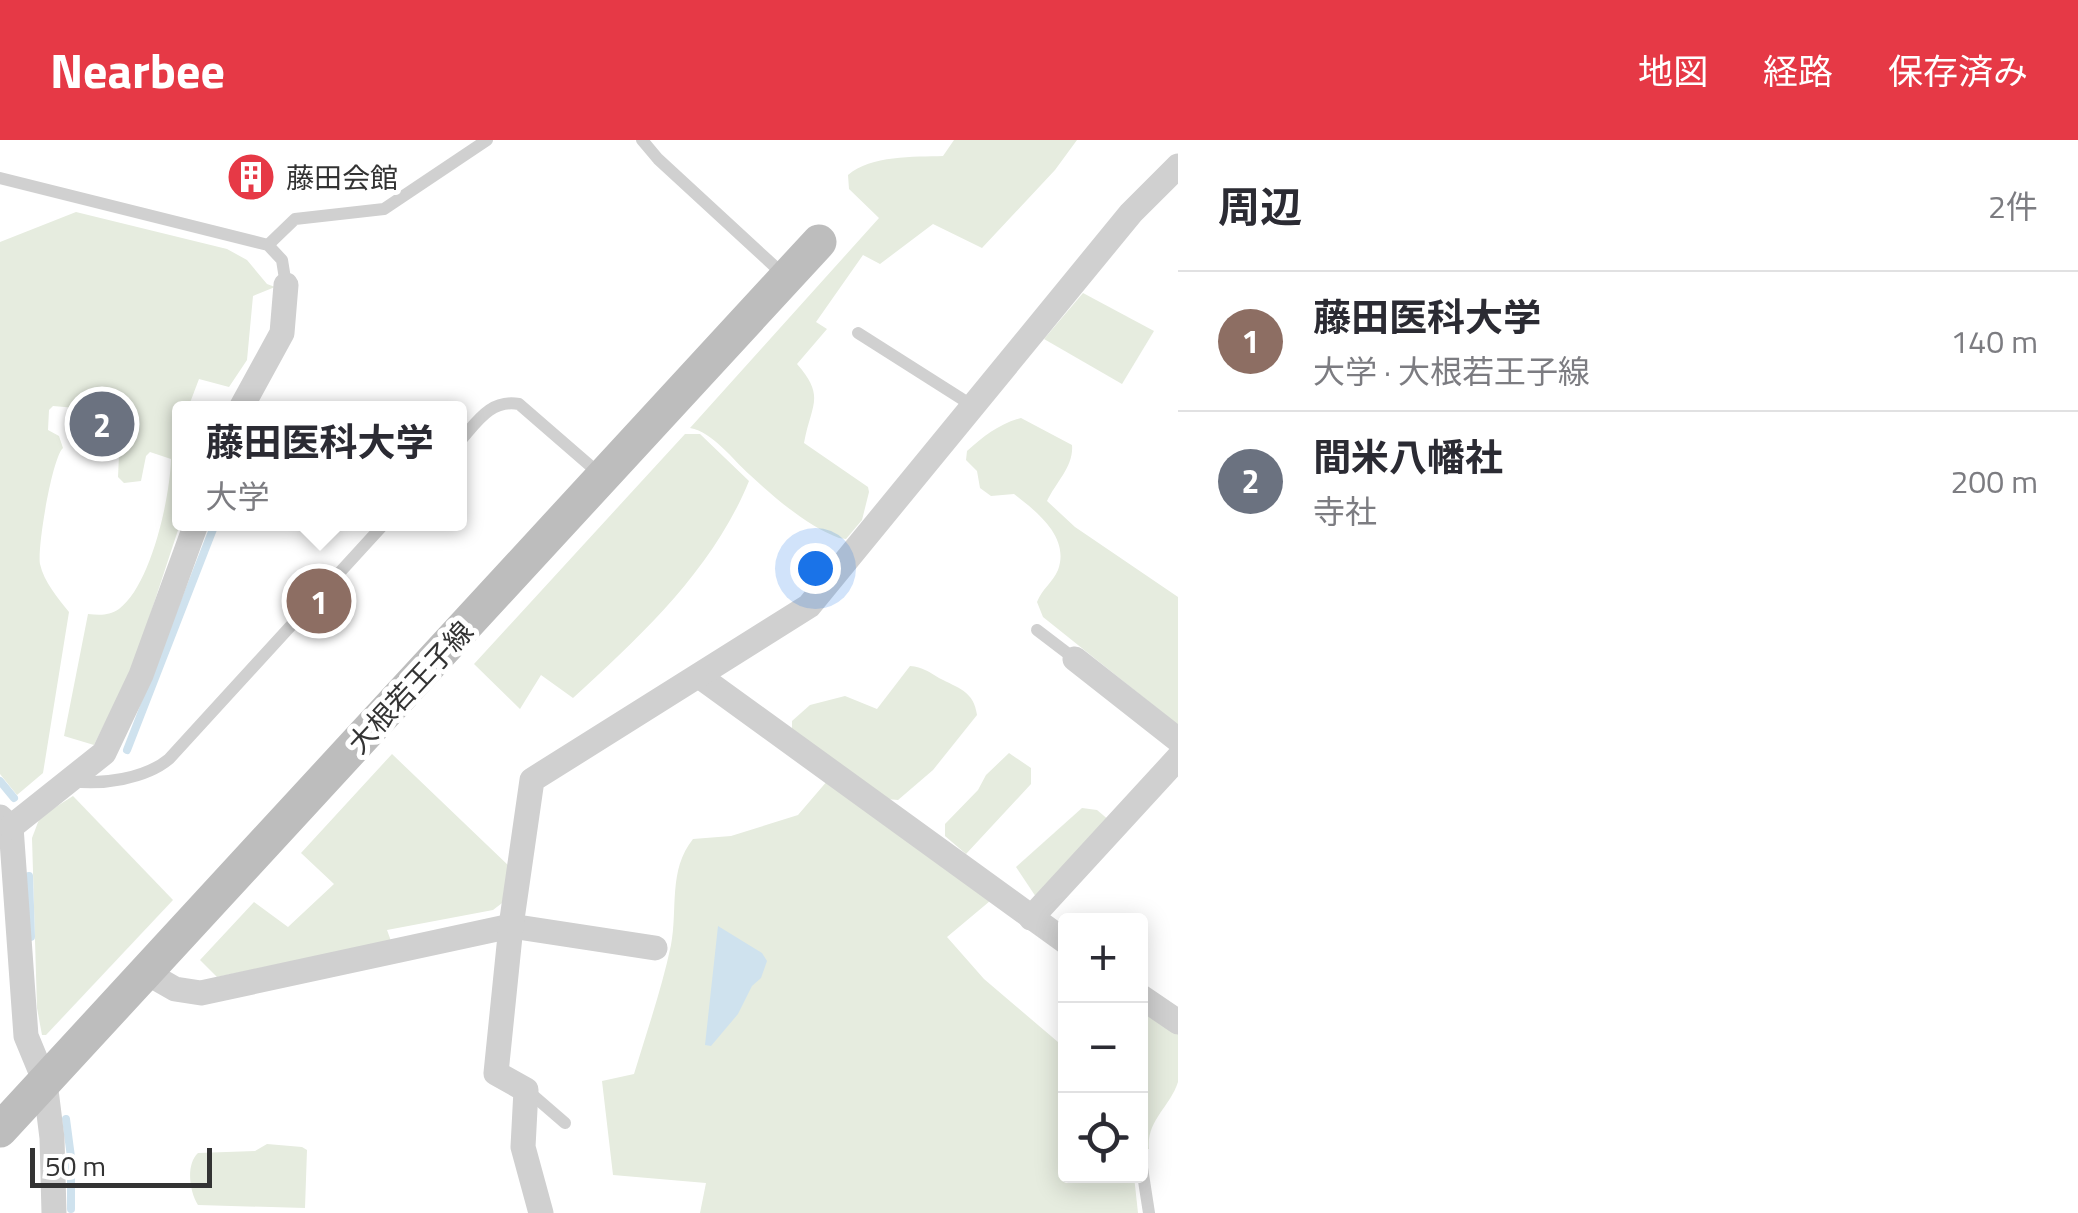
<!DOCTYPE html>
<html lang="ja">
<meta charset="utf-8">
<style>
body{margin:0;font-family:"Titillium Web","Noto Sans JP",sans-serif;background:#f2f2f3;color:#2b2b33}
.controls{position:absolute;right:30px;bottom:30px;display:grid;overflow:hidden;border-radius:10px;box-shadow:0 5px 25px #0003}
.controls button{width:90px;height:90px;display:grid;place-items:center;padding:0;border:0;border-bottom:2px solid #e1e1e2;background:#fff;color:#2b2b33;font:50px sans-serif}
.scale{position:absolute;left:30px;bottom:25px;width:182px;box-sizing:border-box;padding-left:10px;border:5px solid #333;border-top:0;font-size:28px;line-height:35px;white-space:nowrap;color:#333;-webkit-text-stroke:8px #fff;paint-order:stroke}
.you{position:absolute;left:815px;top:428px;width:35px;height:35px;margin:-25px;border:8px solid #fff;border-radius:50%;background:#1a73e8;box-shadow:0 0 0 15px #1a73e833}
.badge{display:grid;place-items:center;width:65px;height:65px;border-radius:50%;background:#e63946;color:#fff;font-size:32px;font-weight:700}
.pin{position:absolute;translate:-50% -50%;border:5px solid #fff;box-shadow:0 2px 10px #0006}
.popup{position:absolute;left:172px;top:261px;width:295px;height:130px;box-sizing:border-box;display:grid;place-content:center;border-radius:10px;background:#fff;filter:drop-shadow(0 2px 8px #0005);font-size:32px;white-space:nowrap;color:#7c7c81}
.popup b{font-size:38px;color:#2b2b33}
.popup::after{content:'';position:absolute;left:50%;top:100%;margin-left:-20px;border:20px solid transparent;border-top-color:#fff}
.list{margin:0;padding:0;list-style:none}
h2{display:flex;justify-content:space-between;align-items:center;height:130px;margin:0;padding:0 40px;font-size:42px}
h2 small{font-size:32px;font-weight:400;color:#7c7c81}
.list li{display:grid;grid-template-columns:65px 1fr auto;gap:30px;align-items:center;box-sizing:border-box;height:140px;padding:0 40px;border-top:2px solid #e1e1e2}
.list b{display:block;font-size:38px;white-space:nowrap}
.list p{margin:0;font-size:32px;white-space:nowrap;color:#7c7c81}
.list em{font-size:32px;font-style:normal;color:#7c7c81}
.icon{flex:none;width:55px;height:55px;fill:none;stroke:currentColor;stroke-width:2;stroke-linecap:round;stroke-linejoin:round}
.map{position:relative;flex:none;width:1178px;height:1073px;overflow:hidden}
header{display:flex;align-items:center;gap:60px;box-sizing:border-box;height:140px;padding:0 50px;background:#e63946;color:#fff}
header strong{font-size:48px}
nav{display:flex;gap:55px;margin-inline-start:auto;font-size:35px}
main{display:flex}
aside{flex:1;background:#fff}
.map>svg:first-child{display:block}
.green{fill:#e6ecdf}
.water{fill:#cfe2ee}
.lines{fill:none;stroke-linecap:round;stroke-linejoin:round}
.stream{stroke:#cfe2ee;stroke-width:8}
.lane{stroke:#d0d0d0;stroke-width:12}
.street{stroke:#d0d0d0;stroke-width:25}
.secondary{stroke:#bdbdbd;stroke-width:35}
.labels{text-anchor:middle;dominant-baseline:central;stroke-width:10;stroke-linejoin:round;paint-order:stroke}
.poi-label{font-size:28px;fill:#333;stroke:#fff;text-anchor:start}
.street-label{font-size:28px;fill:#333;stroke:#fff}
</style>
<header>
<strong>Nearbee</strong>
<nav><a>地図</a><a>経路</a><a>保存済み</a></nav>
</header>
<main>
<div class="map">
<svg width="1178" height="1073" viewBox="0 0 1178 1073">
<rect width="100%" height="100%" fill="#fff"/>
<!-- green -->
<g class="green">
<path d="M 954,0 L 1077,0 L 1055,30 L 982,108 L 933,84 L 880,124 L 863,115 L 816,182 L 827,189 L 797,224 C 826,257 811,264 804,303 L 868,347 L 869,352 L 862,380 L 846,399 L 839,398 C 807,386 775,358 750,335 C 733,320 713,292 690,288 L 879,78 L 849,49 L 848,35 C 871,15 914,17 943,16 Z"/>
<path d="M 76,72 L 227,109 L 247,120 L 267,144 L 275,147 L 253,156 L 247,220 L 229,247 L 199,239 L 188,268 L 179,268 L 180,384 L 133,527 L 94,605 L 64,596 L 88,474 C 99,475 109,476 119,469 C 151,445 170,358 171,319 L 150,312 L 146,316 L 141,341 L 124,343 L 118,337 L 121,272 L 53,266 L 49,270 L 48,290 L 59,296 L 63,308 C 52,318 37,408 40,424 C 44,442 58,458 69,472 L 43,633 L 17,655 L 0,634 L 0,102 Z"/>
<polygon points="1083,153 1154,191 1122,244 1044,199"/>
<path d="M 1021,278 L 1072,305 C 1074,326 1056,342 1047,361 L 1075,387 L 1178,457 L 1178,585 L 1043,477 L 1037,462 C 1042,449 1053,442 1058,430 C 1070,397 1037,372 1014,354 L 991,356 L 980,348 L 977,331 L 966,320 L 967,311 C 984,296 999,284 1021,278 Z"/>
<path d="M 685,294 L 700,294 L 749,341 C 713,429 642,495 573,558 L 541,535 L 520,569 L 474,524 Z"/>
<path d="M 910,526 C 923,527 929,532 939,538 C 958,548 974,551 977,575 L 933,630 L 898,660 L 887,659 L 792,590 L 792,581 L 810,565 L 845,556 L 877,569 Z"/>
<polygon points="1009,613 1031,628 1031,644 966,714 945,696 945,684 978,650 986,635"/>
<polygon points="392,614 510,727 506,760 493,770 387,790 391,801 217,837 200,820 254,762 288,787 334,744 301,713"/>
<path d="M 828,640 L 990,761 L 947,797 L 984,839 L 1065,908 L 1066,1036 L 1134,1036 L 1138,1073 L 700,1073 L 706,1043 L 613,1035 L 602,941 L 634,934 C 647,891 662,848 671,805 C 678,769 668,730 693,699 L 731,696 L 798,675 Z"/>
<polygon points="73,656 173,760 46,895 42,895 37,868 32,698 40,677"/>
<polygon points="1082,668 1097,670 1110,681 1038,760 1016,727"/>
<path d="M 1148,871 L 1178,892 C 1178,907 1178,928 1178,942 C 1170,967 1146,981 1149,1009 L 1141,1009 L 1140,882 Z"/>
<path d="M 267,1004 L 302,1007 L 307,1010 L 305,1068 L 198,1065 C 189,1051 186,1024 198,1013 L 255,1011 Z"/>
</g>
<!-- water -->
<polygon class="water" points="718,786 762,813 767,821 761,838 752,846 738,874 711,906 705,905"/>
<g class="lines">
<!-- stream -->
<g class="stream">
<polyline points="127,610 215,384"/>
<polyline points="0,641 14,658"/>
<polyline points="29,736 31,797"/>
<polyline points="66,979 71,1017 71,1069"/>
</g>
<!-- lane -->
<g class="lane">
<polyline points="642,0 658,19 785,136"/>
<polyline points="0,38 268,105 282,120 286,145"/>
<polyline points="268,105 295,79 384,69 487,0"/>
<polyline points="858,193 973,266"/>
<path d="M 459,302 C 477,282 490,259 519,264 L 602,336"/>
<polyline points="1037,490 1075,519"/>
<path d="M 71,641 C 102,645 145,639 169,619 L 384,384"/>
<polyline points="528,951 565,983"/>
<polyline points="1142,1028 1149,1073"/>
</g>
<!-- street -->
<g class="street">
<polyline points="241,268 282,193 286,145"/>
<polyline points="1075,519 1178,600"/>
<polyline points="699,536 1066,802"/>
<polyline points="0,677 11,687 26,896 45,942 52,998 54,1073"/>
<polyline points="11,687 104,613 141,535 196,384"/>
<polyline points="1031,778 1178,618"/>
<polyline points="147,833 175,849 201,853 511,786 655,808"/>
<polyline points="1140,856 1178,882"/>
<polyline points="541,1073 523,1007 526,950 496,933 511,786 532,640 809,466 1131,73 1178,26"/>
</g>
<!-- secondary -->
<polyline class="secondary" points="0,990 819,102"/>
</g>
<!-- icons -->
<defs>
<g id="building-disc" transform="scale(2.5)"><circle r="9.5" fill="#e63946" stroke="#fff"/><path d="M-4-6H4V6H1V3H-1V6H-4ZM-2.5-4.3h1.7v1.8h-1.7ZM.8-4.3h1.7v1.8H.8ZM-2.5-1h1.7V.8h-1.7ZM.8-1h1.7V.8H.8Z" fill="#fff"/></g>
</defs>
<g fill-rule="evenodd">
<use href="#building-disc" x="251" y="37"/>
</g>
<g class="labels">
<!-- poi labels -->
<g class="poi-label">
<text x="286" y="37">藤田会館</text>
</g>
<!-- street labels -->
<g class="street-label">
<text transform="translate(410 547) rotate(-47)">大根若王子線</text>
</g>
</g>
</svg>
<div class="controls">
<button>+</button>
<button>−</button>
<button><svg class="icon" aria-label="locate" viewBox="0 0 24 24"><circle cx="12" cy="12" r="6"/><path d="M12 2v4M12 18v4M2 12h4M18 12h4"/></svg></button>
</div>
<div class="scale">50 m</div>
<div class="you"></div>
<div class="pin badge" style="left:319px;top:461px;background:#8d6e63">1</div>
<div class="popup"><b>藤田医科大学</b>大学</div>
<div class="pin badge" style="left:102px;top:284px;background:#6b7280">2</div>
</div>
<aside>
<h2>周辺<small>2件</small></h2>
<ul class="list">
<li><span class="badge" style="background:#8d6e63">1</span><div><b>藤田医科大学</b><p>大学 · 大根若王子線</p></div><em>140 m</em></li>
<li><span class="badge" style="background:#6b7280">2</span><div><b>間米八幡社</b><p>寺社</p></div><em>200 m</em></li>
</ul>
</aside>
</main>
